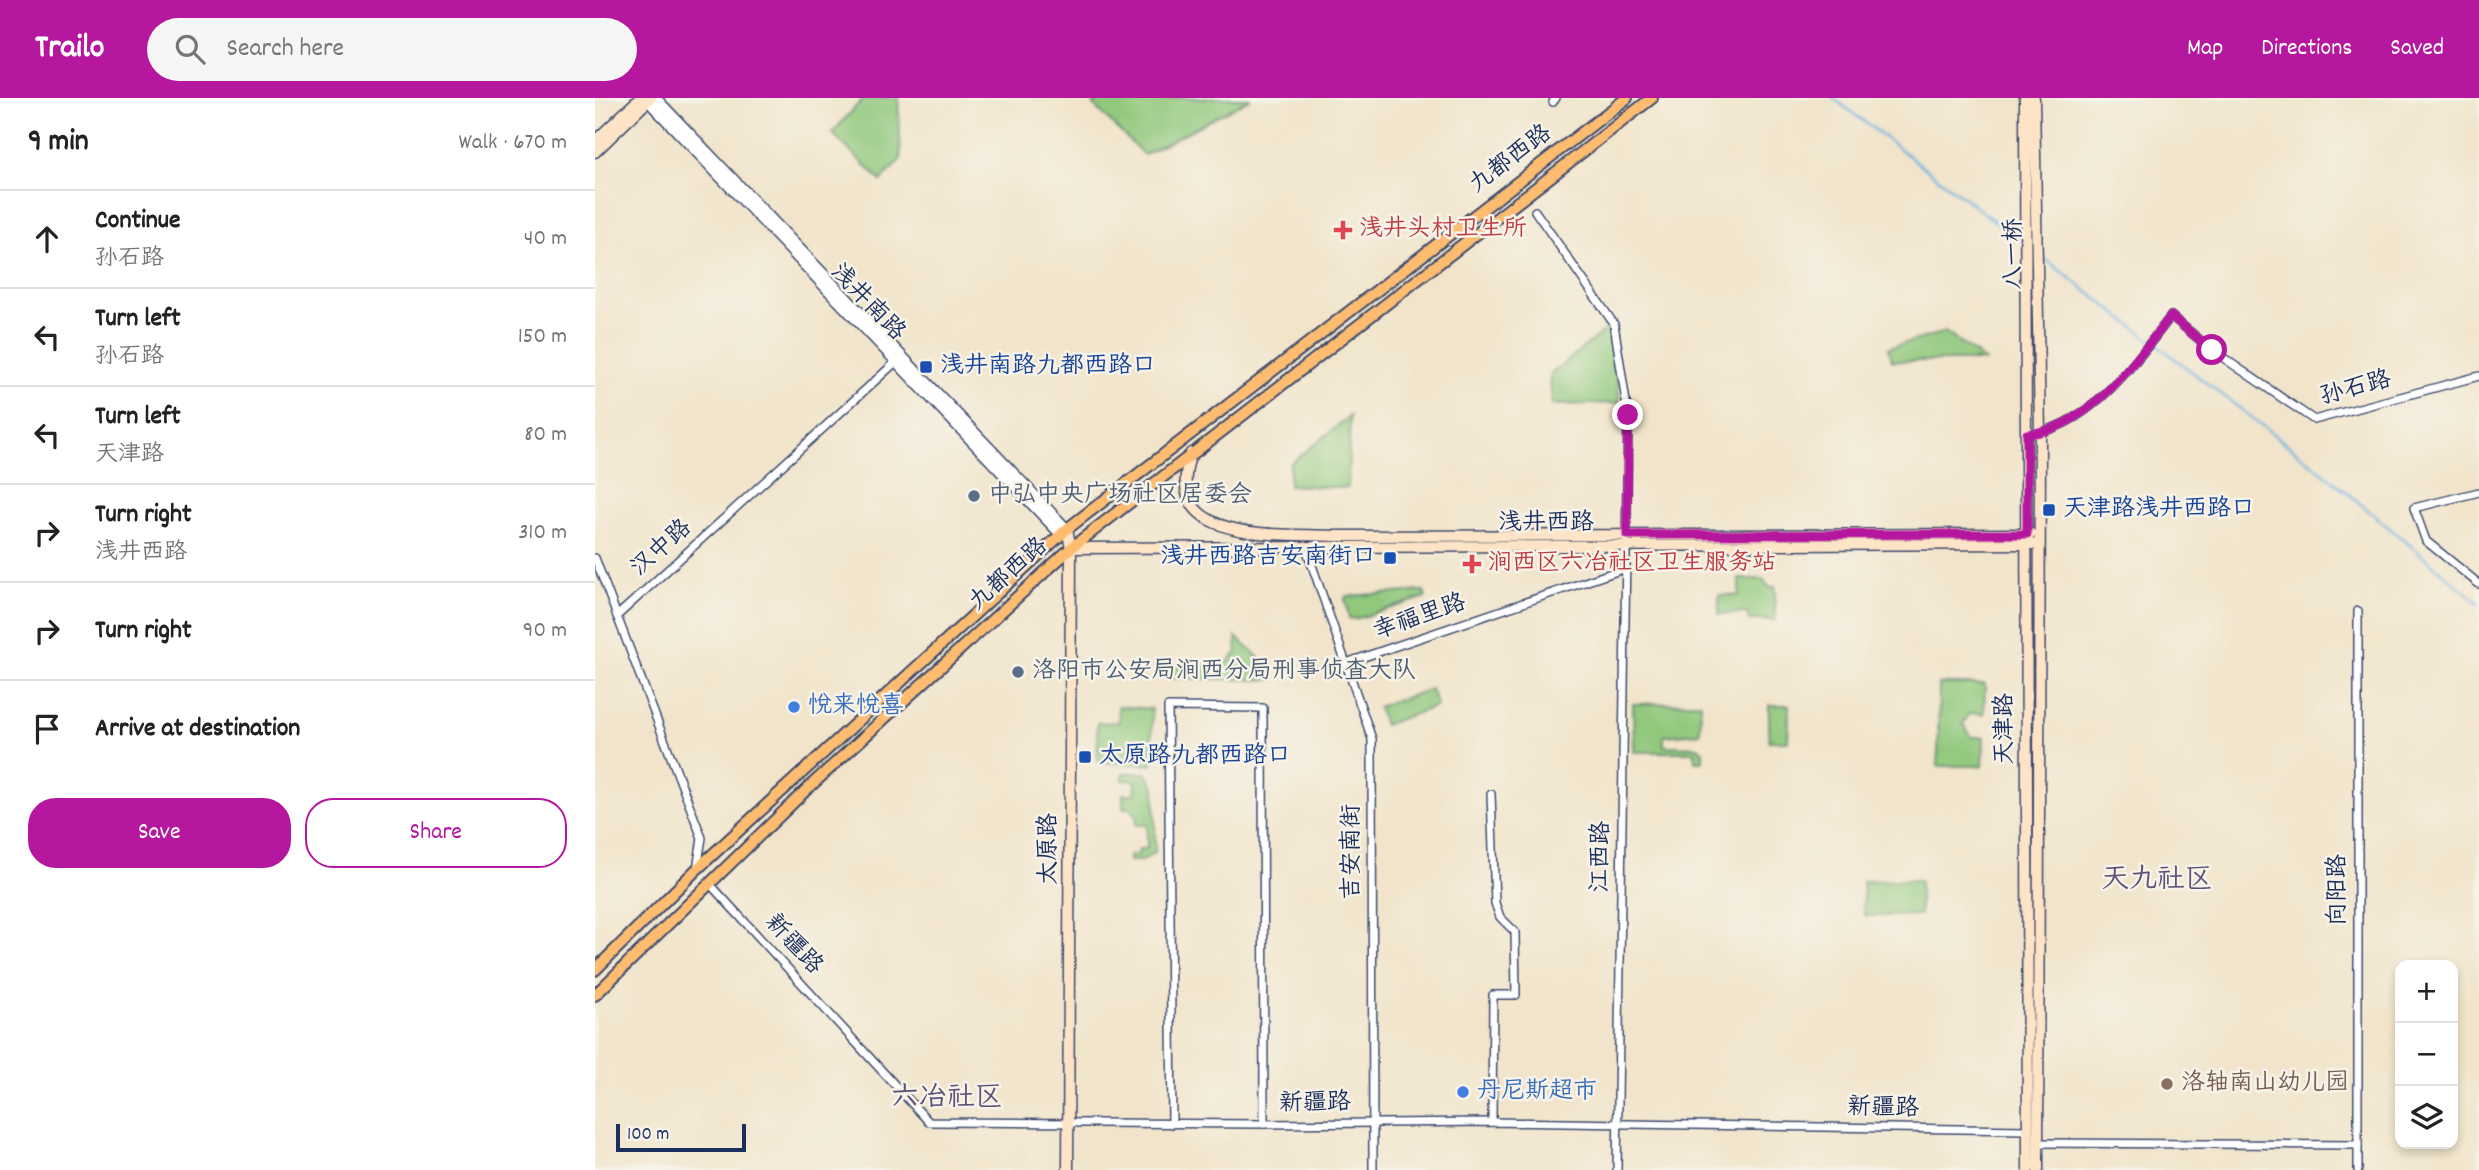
<!DOCTYPE html>
<meta charset="utf-8">
<style>
body{margin:0;font-family:Dekko,"LXGW WenKai TC",sans-serif;background:#f6f6f6;color:#222}
.controls{position:absolute;right:21px;bottom:21px;display:grid;overflow:hidden;border-radius:14px;box-shadow:0 4px 10px #0003}
.controls button{width:63px;height:63px;display:grid;place-items:center;padding:0;border:0;border-bottom:2px solid #e0e0e0;background:#fff;color:#222;font:35px sans-serif}
.scale{position:absolute;left:21px;bottom:18px;width:130px;box-sizing:border-box;padding-left:7px;border:4px solid #1b2f5e;border-top:0;font-size:19px;line-height:24px;white-space:nowrap;color:#1b2f5e;-webkit-text-stroke:5px #f7f3e8;paint-order:stroke}
.stop{position:absolute;width:21px;height:21px;margin:-16px;border:5px solid #b5179e;border-radius:50%;background:#fff}
.stop.end{background:#b5179e;border-color:#fff;box-shadow:0 2px 7px #0008}
.list{margin:0;padding:0;list-style:none}
h2{display:flex;justify-content:space-between;align-items:center;height:91px;margin:0;padding:0 28px;font-size:30px}
h2 small{font-size:23px;font-weight:400;color:#767676}
.list li{display:grid;grid-template-columns:46px 1fr auto;gap:21px;align-items:center;box-sizing:border-box;height:98px;padding:0 28px;border-top:2px solid #e0e0e0}
.list b{display:block;font-size:26px;white-space:nowrap}
.list p{margin:0;font-size:23px;white-space:nowrap;color:#767676}
.list em{font-size:23px;font-style:normal;color:#767676}
.actions{display:flex;gap:14px;padding:21px 28px}
.actions a{flex:1;padding:16px 0;border:2px solid #b5179e;border-radius:28px;text-align:center;font-size:24px;color:#b5179e}
.actions .main{background:#b5179e;color:#fff}
.icon{flex:none;width:38px;height:38px;fill:none;stroke:currentColor;stroke-width:2;stroke-linecap:round;stroke-linejoin:round}
.map{position:relative;flex:none;width:1884px;height:1072px;overflow:hidden}
header{display:flex;align-items:center;gap:42px;box-sizing:border-box;height:98px;padding:0 35px;background:#b5179e;color:#fff}
header strong{font-size:33px}
nav{display:flex;gap:38px;margin-inline-start:auto;font-size:24px}
.search{width:490px;height:63px;background:#f6f6f6;display:flex;align-items:center;gap:18px;box-sizing:border-box;padding:0 24px;border-radius:38px;color:#767676;font-size:26px}
main{display:flex}
aside{flex:1;background:#fff}
.map>svg:first-child{display:block}
.green{fill:#90c87c;stroke:#567c6d;stroke-width:2}
.lines{fill:none;stroke-linecap:round;stroke-linejoin:round}
.stream{stroke:#6ab2e2;stroke-width:2.5}
.minor-casing{stroke:#3b4a6e;stroke-width:10}
.tertiary-casing{stroke:#3b4a6e;stroke-width:12}
.secondary-casing{stroke:#3b4a6e;stroke-width:13}
.primary-casing{stroke:#3b4a6e;stroke-width:14}
.minor{stroke:#fff;stroke-width:7}
.tertiary{stroke:#fff;stroke-width:9}
.secondary{stroke:#fee4c6;stroke-width:10}
.primary{stroke:#fdbc70;stroke-width:10}
.route{stroke:#b5179e;stroke-width:9}
.health-dot{fill:#e0444e;stroke:#f7f3e8;stroke-width:2.5}
.transit-dot{fill:#1a4fb4;stroke:#f7f3e8;stroke-width:2.5}
.service-dot{fill:#5c6f8a;stroke:#f7f3e8;stroke-width:2.5}
.shop-dot{fill:#3f7fe0;stroke:#f7f3e8;stroke-width:2.5}
.education-dot{fill:#8d6e63;stroke:#f7f3e8;stroke-width:2.5}
.labels{text-anchor:middle;dominant-baseline:central;stroke-width:5;stroke-linejoin:round;paint-order:stroke}
.street-label{font-size:24px;fill:#1b2f5e;stroke:#f7f3e8}
.health-label{font-size:24px;fill:#be3a42;stroke:#f7f3e8;text-anchor:start}
.transit-label{font-size:24px;fill:#164399;stroke:#f7f3e8;text-anchor:start}
.service-label{font-size:24px;fill:#4e5e75;stroke:#f7f3e8;text-anchor:start}
.shop-label{font-size:24px;fill:#366cbe;stroke:#f7f3e8;text-anchor:start}
.education-label{font-size:24px;fill:#785e54;stroke:#f7f3e8;text-anchor:start}
.quarter-label{font-size:28px;fill:#5e5179;stroke:#f7f3e8}
</style>
<header>
<strong>Trailo</strong>
<div class="search"><svg class="icon" aria-label="search" viewBox="0 0 24 24"><circle cx="10" cy="10" r="6"/><path d="M15 15l6 6"/></svg>Search here</div>
<nav><a>Map</a><a>Directions</a><a>Saved</a></nav>
</header>
<main>
<aside>
<h2>9 min<small>Walk · 670 m</small></h2>
<ul class="list">
<li><svg class="icon" aria-label="ahead" viewBox="0 0 24 24"><path d="M12 20V5M6 11l6-6 6 6"/></svg><div><b>Continue</b><p>孙石路</p></div><em>40 m</em></li>
<li><svg class="icon" aria-label="left" viewBox="0 0 24 24"><path d="M17 20v-9H6M10 6l-5 5 5 5"/></svg><div><b>Turn left</b><p>孙石路</p></div><em>150 m</em></li>
<li><svg class="icon" aria-label="left" viewBox="0 0 24 24"><path d="M17 20v-9H6M10 6l-5 5 5 5"/></svg><div><b>Turn left</b><p>天津路</p></div><em>80 m</em></li>
<li><svg class="icon" aria-label="right" viewBox="0 0 24 24"><path d="M7 20v-9h11M14 6l5 5-5 5"/></svg><div><b>Turn right</b><p>浅井西路</p></div><em>310 m</em></li>
<li><svg class="icon" aria-label="right" viewBox="0 0 24 24"><path d="M7 20v-9h11M14 6l5 5-5 5"/></svg><div><b>Turn right</b></div><em>90 m</em></li>
<li><svg class="icon" aria-label="arrive" viewBox="0 0 24 24"><path d="M6 21V4h12l-3 4 3 4H6"/></svg><div><b>Arrive at destination</b></div></li>
</ul>
<div class="actions"><a class="main">Save</a><a>Share</a></div>
</aside>
<div class="map">
<svg width="1884" height="1072" viewBox="0 0 1884 1072">
<rect width="100%" height="100%" fill="#f7f3e8"/>
<filter id="ink" filterUnits="userSpaceOnUse"><feTurbulence type="fractalNoise" baseFrequency=".0143" numOctaves="2"/><feDisplacementMap in="SourceGraphic" scale="14" xChannelSelector="R" yChannelSelector="G"/><feConvolveMatrix kernelMatrix="1 2 1 2 8 2 1 2 1" color-interpolation-filters="sRGB"/></filter>
<filter id="wash" filterUnits="userSpaceOnUse"><feTurbulence type="fractalNoise" baseFrequency=".00686" numOctaves="4" result="noise"/><feDisplacementMap in="SourceGraphic" scale="28" xChannelSelector="R" yChannelSelector="G"/><feGaussianBlur stdDeviation="1.57" result="paint"/><feColorMatrix in="noise" values="0 0 0 0 0 0 0 0 0 0 0 0 0 0 0 0 0 1.4 0 .05"/><feComposite in="paint" operator="in"/></filter>
<g filter="url(#wash)">
<rect width="100%" height="100%" fill="#f1e4ca"/>
<!-- green -->
<g class="green">
<polygon points="269,0 303,0 306,61 286,83 237,35"/>
<polygon points="506,0 656,0 549,57 498,7"/>
<polygon points="1015,228 1025,305 957,307 955,277"/>
<polygon points="1350,234 1390,263 1297,263 1293,250"/>
<polygon points="755,318 753,390 694,387 695,366"/>
<polygon points="1144,481 1168,481 1174,489 1180,489 1180,522 1154,522 1153,515 1124,516 1124,497 1144,497"/>
<polygon points="829,493 831,499 761,521 754,520 750,501 752,498"/>
<polygon points="641,539 677,571 676,582 569,580 570,572 583,567 633,564 642,554"/>
<polygon points="1344,586 1390,586 1389,616 1375,615 1368,626 1377,639 1389,639 1388,668 1343,668"/>
<polygon points="836,591 842,608 789,627 783,609"/>
<polygon points="1106,605 1105,635 1069,638 1069,648 1103,649 1108,654 1108,663 1100,663 1100,654 1039,654 1038,606"/>
<polygon points="1174,607 1194,607 1193,643 1174,643"/>
<polygon points="523,608 557,611 557,667 503,664 502,625 524,624"/>
<polygon points="528,675 551,675 560,689 560,754 547,763 534,763 534,757 543,757 544,751 552,751 552,727 541,727 541,717 535,710 528,710 528,696 540,696 541,683 528,682"/>
<polygon points="1325,782 1325,817 1269,818 1268,783"/>
</g>
<g class="lines">
<!-- stream -->
<g class="stream">
<polyline points="1238,0 1426,143"/>
<polyline points="1445,157 1725,372 1884,505"/>
</g>
</g>
</g>
<g filter="url(#ink)">
<g class="lines">
<!-- minor casing -->
<g class="minor-casing">
<g id="minor">
<polyline points="958,4 961,0"/>
<polyline points="940,113 1019,226 1033,317 1022,1072"/>
<path d="M 1432,336 C 1494,331 1541,263 1576,218 L 1617,252 L 1719,322 L 1884,278"/>
<polyline points="1884,394 1819,410 1831,443 1884,486"/>
<polyline points="710,447 777,641 778,1072"/>
<polyline points="0,460 22,518"/>
<polyline points="751,565 1031,470"/>
<polyline points="896,696 900,805 905,819 920,834 921,897 898,897 897,1024"/>
<polyline points="102,771 107,740 22,518 303,262"/>
<polyline points="114,785 334,1024 669,1026 897,1024 1433,1032"/>
<polyline points="577,1026 573,609 668,610 669,1026"/>
<polyline points="1442,1045 1763,1047"/>
<polyline points="1763,1072 1763,513"/>
</g>
</g>
<!-- tertiary casing -->
<g class="tertiary-casing">
<g id="tertiary">
<polyline points="50,0 466,437"/>
<polyline points="61,0 472,431"/>
</g>
</g>
<!-- secondary casing -->
<g class="secondary-casing">
<g id="secondary">
<polyline points="1430,0 1433,1072"/>
<polyline points="1439,0 1445,335 1443,1072"/>
<polyline points="0,43 45,0"/>
<polyline points="0,54 56,0"/>
<path d="M 596,355 C 564,447 684,435 739,438 L 1436,436"/>
<polyline points="472,431 476,450 473,1072"/>
<polyline points="476,450 1438,446"/>
</g>
</g>
<!-- primary casing -->
<g class="primary-casing">
<g id="primary">
<polyline points="0,872 102,771 472,431 1032,0"/>
<polyline points="0,897 212,691 476,450 1057,0"/>
</g>
</g>
<!-- minor -->
<use href="#minor" class="minor"/>
<!-- tertiary -->
<use href="#tertiary" class="tertiary"/>
<!-- secondary -->
<use href="#secondary" class="secondary"/>
<!-- primary -->
<use href="#primary" class="primary"/>
</g>
</g>
<g class="lines" filter="url(#ink)">
<!-- route -->
<path class="route" d="M 1033,317 L 1032,437 L 1432,436 L 1432,336 C 1494,331 1540,263 1576,218 L 1617,252"/>
</g>
<!-- markers -->
<g class="health-dot">
<path d="M744.5 121.5h7v7h7v7h-7v7h-7v-7h-7v-7h7z"/>
<path d="M873.5 455.5h7v7h7v7h-7v7h-7v-7h-7v-7h7z"/>
</g>
<g class="transit-dot">
<rect x="324" y="262" width="14" height="14" rx="3.5"/>
<rect x="1447" y="405" width="14" height="14" rx="3.5"/>
<rect x="788" y="453" width="14" height="14" rx="3.5"/>
<rect x="483" y="652" width="14" height="14" rx="3.5"/>
</g>
<g class="service-dot">
<circle cx="379" cy="398" r="7"/>
<circle cx="423" cy="574" r="7"/>
</g>
<g class="shop-dot">
<circle cx="199" cy="609" r="7"/>
<circle cx="868" cy="994" r="7"/>
</g>
<circle class="education-dot" cx="1572" cy="986" r="7"/>
<g class="labels">
<!-- street labels -->
<g class="street-label">
<text transform="translate(916 62) rotate(-37)">九都西路</text>
<text transform="translate(1420 156) rotate(-90)">八一桥</text>
<text transform="translate(272 205) rotate(46)">浅井南路</text>
<text transform="translate(1761 291) rotate(-15)">孙石路</text>
<text x="951" y="426">浅井西路</text>
<text transform="translate(67 451) rotate(-42)">汉中路</text>
<text transform="translate(414 477) rotate(-42)">九都西路</text>
<text transform="translate(825 520) rotate(-19)">幸福里路</text>
<text transform="translate(1411 631) rotate(-90)">天津路</text>
<text transform="translate(455 751) rotate(-90)">太原路</text>
<text transform="translate(758 754) rotate(-90)">吉安南街</text>
<text transform="translate(1007 759) rotate(-89)">江西路</text>
<text transform="translate(1744 792) rotate(-90)">向阳路</text>
<text transform="translate(198 847) rotate(47)">新疆路</text>
<text transform="translate(720 1006) rotate(-1)">新疆路</text>
<text transform="translate(1288 1011) rotate(1)">新疆路</text>
</g>
<!-- health labels -->
<g class="health-label">
<text x="764" y="132">浅井头村卫生所</text>
<text x="893" y="466">涧西区六冶社区卫生服务站</text>
</g>
<!-- transit labels -->
<g class="transit-label">
<text x="345" y="269">浅井南路九都西路口</text>
<text x="1468" y="412">天津路浅井西路口</text>
<text x="781" y="460" text-anchor="end">浅井西路吉安南街口</text>
<text x="504" y="659">太原路九都西路口</text>
</g>
<!-- service labels -->
<g class="service-label">
<text x="393" y="398">中弘中央广场社区居委会</text>
<text x="437" y="574">洛阳市公安局涧西分局刑事侦查大队</text>
</g>
<!-- shop labels -->
<g class="shop-label">
<text x="213" y="609">悦来悦喜</text>
<text x="882" y="994">丹尼斯超市</text>
</g>
<!-- education labels -->
<g class="education-label">
<text x="1586" y="986">洛轴南山幼儿园</text>
</g>
<!-- quarter labels -->
<g class="quarter-label">
<text x="1562" y="784">天九社区</text>
<text x="352" y="1002">六冶社区</text>
</g>
</g>
</svg>
<div class="controls">
<button>+</button>
<button>−</button>
<button><svg class="icon" aria-label="layers" viewBox="0 0 24 24"><path d="M12 4l9 5-9 5-9-5zM3 14l9 5 9-5"/></svg></button>
</div>
<div class="scale">100 m</div>
<div class="stop" style="left:1617px;top:252px"></div>
<div class="stop end" style="left:1033px;top:317px"></div>
</div>
</main>
